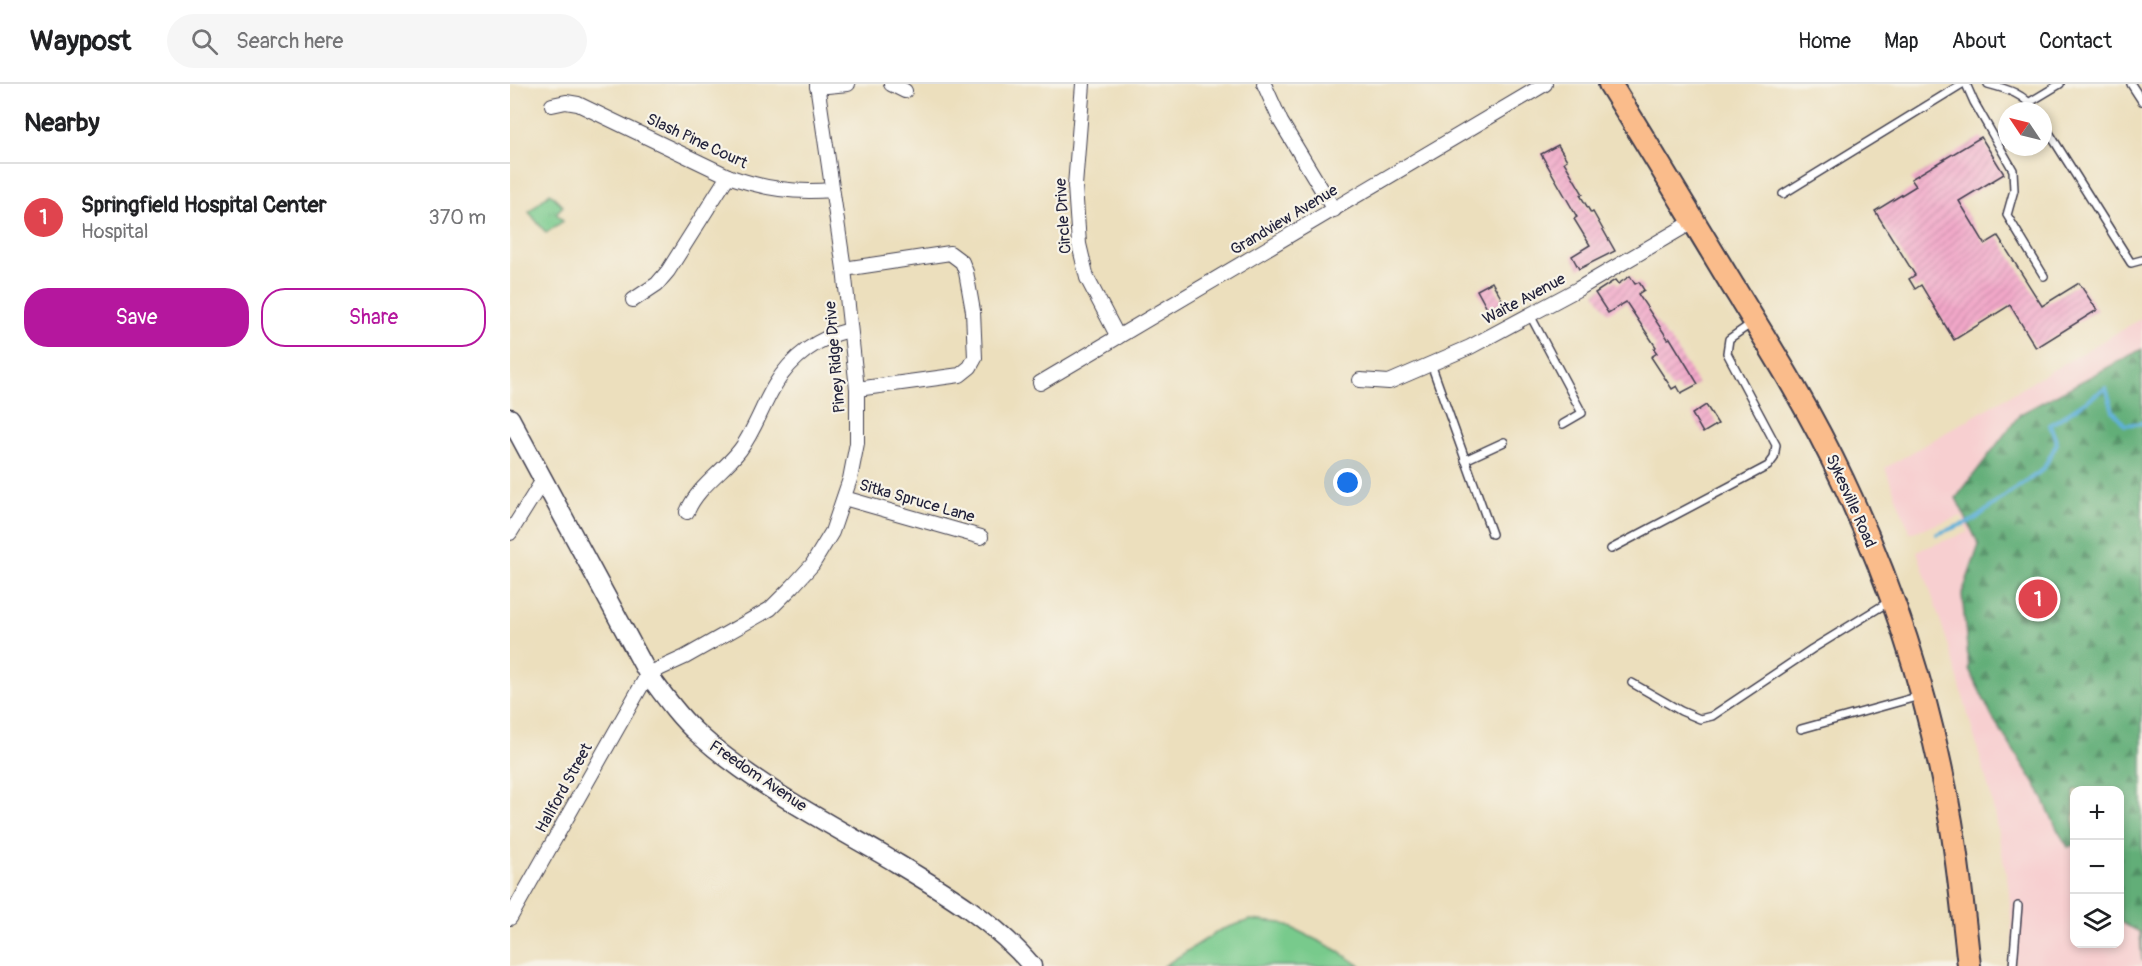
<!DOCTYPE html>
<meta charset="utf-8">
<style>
body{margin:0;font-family:Pangolin,sans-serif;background:#f6f6f6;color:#202124}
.controls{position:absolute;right:18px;bottom:18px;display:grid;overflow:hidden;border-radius:12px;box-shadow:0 3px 9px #0003}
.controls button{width:54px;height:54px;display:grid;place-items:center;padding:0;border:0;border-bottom:2px solid #e0e0e0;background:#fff;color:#202124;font:30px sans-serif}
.compass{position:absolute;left:1488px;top:18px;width:54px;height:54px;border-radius:50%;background:#fff;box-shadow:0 3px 9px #0003;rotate:305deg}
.you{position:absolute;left:838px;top:399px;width:21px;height:21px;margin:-15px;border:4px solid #fff;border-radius:50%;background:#1a73e8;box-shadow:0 0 0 9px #1a73e833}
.badge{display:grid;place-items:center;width:39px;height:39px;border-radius:50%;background:#b5179e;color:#fff;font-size:20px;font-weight:700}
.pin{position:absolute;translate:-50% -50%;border:3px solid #fff;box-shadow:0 2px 6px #0006}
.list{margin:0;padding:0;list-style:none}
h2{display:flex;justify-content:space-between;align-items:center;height:78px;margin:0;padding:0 24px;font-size:26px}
h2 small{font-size:20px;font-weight:400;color:#757577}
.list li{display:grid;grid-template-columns:39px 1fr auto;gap:18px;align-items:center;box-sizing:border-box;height:108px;padding:0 24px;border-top:2px solid #e0e0e0}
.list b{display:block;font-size:22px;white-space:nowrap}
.list p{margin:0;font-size:20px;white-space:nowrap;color:#757577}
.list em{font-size:20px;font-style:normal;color:#757577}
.actions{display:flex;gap:12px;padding:18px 24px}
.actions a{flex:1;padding:14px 0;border:2px solid #b5179e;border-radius:24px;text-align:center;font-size:21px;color:#b5179e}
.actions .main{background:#b5179e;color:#fff}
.icon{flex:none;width:33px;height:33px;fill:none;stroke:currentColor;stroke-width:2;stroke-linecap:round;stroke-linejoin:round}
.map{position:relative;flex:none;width:1632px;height:882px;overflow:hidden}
header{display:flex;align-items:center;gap:36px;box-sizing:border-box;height:84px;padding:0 30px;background:#fff;border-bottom:2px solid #e0e0e0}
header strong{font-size:28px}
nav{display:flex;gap:33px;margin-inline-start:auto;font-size:21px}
.search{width:420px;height:54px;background:#f6f6f6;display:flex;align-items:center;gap:15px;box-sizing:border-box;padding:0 21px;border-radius:33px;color:#757577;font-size:22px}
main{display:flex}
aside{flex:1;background:#fff}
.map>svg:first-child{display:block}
.built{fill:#f7cfd0;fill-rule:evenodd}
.forest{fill:url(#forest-firs);stroke:#42685a;stroke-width:1.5}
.park{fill:url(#park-tufts);stroke:#4d7664;stroke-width:1.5}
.pitch{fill:#78ca8c;stroke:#4d7664;stroke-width:1.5}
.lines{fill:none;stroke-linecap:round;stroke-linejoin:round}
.stream{stroke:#5eb0d9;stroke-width:4}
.building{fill:url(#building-hatch)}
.service-casing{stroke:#403e4e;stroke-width:10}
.minor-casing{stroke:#403e4e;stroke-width:16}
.tertiary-casing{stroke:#403e4e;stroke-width:21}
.primary-casing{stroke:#403e4e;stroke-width:26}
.service{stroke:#fff;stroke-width:7}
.minor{stroke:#fff;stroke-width:14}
.tertiary{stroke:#fff;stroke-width:18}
.primary{stroke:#fabc8b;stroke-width:22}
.labels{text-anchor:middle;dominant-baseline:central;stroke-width:4.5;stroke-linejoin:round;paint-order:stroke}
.street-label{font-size:16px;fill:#22223b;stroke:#f7f3e8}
</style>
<header>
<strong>Waypost</strong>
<div class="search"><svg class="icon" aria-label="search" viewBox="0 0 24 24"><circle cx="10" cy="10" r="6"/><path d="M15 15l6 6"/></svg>Search here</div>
<nav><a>Home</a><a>Map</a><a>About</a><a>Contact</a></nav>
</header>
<main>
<aside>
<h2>Nearby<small></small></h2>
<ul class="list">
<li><span class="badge" style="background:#e0444e">1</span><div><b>Springfield Hospital Center</b><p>Hospital</p></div><em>370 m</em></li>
</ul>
<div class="actions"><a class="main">Save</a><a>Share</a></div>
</aside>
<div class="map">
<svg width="1632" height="882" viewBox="0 0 1632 882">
<defs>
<pattern id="forest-firs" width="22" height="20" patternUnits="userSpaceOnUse" patternTransform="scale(1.5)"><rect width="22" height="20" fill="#62ae78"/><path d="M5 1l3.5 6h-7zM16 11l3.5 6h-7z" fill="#508d64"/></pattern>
<pattern id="park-tufts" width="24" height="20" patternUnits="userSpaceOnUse" patternTransform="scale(1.5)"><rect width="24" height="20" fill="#78ca8c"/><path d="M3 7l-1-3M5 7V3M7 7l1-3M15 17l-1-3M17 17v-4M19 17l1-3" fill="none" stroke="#68ad7a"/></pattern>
<pattern id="building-hatch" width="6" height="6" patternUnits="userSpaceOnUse" patternTransform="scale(1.5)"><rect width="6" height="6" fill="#f1a7c8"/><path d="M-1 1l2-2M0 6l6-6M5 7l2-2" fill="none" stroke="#ce8fad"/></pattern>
</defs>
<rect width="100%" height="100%" fill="#f7f3e8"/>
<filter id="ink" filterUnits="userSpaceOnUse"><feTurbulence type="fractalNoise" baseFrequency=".0167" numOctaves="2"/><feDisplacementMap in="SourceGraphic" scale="12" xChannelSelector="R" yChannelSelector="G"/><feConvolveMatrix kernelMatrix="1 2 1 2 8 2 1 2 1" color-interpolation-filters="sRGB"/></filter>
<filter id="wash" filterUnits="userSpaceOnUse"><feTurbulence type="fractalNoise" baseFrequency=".008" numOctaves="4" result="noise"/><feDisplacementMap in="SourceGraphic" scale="24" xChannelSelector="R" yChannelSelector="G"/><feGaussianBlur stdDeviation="1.35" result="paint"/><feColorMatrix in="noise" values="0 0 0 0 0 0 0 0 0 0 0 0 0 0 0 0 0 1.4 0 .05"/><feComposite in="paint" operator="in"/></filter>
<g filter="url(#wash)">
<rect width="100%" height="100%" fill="#ecdfbd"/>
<!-- built -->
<path class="built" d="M 1632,234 L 1632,882 L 1505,882 L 1498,799 L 1480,709 L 1439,563 L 1407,467 L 1458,448 L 1452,432 L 1400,449 L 1375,384 ZM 1564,706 L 1610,706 L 1610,860 L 1564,860 Z"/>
<!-- forest -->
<polygon class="forest" points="1632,265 1632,878 1630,848 1610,838 1610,706 1564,706 1564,761 1558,763 1548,747 1529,706 1482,633 1459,585 1452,510 1469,461 1446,414 1510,330"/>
<!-- park -->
<polygon class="park" points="40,109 53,122 46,129 53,137 36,149 19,128"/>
<!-- pitch -->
<polygon class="pitch" points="740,836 772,839 825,865 851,882 654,882 710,846"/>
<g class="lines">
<!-- stream -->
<polyline class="stream" points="1427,450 1464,436 1500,408 1533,386 1547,359 1540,341 1596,304 1603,327 1615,341 1632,339"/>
</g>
<g id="blocks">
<!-- building -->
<g class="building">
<polygon points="1471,53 1494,90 1449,117 1475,160 1488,152 1532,222 1569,199 1587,226 1526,264 1500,221 1444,256 1411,201 1405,205 1399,195 1405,191 1365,127 1406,102 1401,95"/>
<polygon points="1048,61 1057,76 1054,78 1073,110 1070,111 1081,129 1083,128 1105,167 1069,185 1062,172 1080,161 1064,135 1067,133 1031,70"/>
<polygon points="1120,192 1125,200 1129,198 1134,206 1128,210 1158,255 1160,254 1188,300 1171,309 1167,302 1162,305 1141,273 1147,269 1144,265 1146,263 1116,218 1098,229 1085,209 1105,196 1108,200"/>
<polygon points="982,198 995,221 980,230 967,206"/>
<polygon points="1196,321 1208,340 1193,349 1182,330"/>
</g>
</g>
</g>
<g filter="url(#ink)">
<use href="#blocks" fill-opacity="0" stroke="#403e4e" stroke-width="1.5"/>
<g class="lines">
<!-- service casing -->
<g class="service-casing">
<g id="service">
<polyline points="1456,0 1464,18 1503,86 1504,106 1497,131 1534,192"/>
<path d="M 1478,0 C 1497,5 1515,10 1525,27"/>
<polyline points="1621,0 1632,17"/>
<polyline points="1520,18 1550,0"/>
<polyline points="1533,39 1621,179 1632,176"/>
<polyline points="1273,110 1452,0"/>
<polyline points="1020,231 1072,329 1053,340"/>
<polyline points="921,280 982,450"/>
<polyline points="955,376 994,358"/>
<polyline points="1101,465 1258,382 1264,374 1266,361 1217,269 1219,255 1242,239"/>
<polyline points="1122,599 1171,627 1190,635 1202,632 1302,565 1380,517"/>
<polyline points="1291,645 1410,612"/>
<polyline points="1503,882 1508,822"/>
</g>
</g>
<!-- minor casing -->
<g class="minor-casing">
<g id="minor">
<polyline points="381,0 395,7"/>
<polyline points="573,0 565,102 569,160 577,194 608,253"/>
<polyline points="754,0 771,38 824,126"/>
<polyline points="307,3 338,0"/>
<path d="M 42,21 L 56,18 L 68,20 L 218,92 C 255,105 284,109 322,106"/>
<polyline points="334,185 440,169 452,178 456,188 463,227 465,274 460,283 450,291 347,305"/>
<polyline points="123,216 147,200 158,187 218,92"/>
<polyline points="850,296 879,298 960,263 1068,205 1184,137"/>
<polyline points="530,299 1035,0"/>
<polyline points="334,414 471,453"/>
<path d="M 177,428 C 188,402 213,388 230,366 C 245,346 252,322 265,301 C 281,273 309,253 340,246"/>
<polyline points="0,449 33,396"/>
<polyline points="0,834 138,590 175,573 260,525 283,502 302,481 322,448 340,395 347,359 347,305 334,185 307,0"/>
</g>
</g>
<!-- tertiary casing -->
<g class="tertiary-casing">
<path id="tertiary" d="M 0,334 L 138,590 C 153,610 168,632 187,649 C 242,699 309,734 373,771 C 426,803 482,834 522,882"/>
</g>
<!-- primary casing -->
<g class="primary-casing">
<path id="primary" d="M 1100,0 C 1141,66 1181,133 1221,199 C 1261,264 1301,328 1333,397 C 1384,505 1421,620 1441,738 C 1449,786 1454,834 1459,882"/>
</g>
<!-- service -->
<use href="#service" class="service"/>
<!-- minor -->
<use href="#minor" class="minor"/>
<!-- tertiary -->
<use href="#tertiary" class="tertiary"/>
<!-- primary -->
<use href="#primary" class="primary"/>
</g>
</g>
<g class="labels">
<!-- street labels -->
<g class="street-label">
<text transform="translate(187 57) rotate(25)">Slash Pine Court</text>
<text transform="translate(553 132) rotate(-94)">Circle Drive</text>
<text transform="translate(774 136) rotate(-31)">Grandview Avenue</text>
<text transform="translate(1014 215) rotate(-28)">Waite Avenue</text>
<text transform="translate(325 273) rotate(-95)">Piney Ridge Drive</text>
<text transform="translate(407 417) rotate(16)">Sitka Spruce Lane</text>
<text transform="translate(1341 417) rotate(66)">Sykesville Road</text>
<text transform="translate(248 692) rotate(34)">Freedom Avenue</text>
<text transform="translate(54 704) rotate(-61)">Hallford Street</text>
</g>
</g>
</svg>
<div class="controls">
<button>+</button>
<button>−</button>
<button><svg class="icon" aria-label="layers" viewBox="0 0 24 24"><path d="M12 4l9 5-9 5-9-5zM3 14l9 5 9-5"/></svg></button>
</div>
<svg class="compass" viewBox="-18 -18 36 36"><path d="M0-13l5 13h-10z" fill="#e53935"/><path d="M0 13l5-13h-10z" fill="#757577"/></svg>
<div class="you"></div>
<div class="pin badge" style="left:1528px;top:515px;background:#e0444e">1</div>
</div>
</main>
